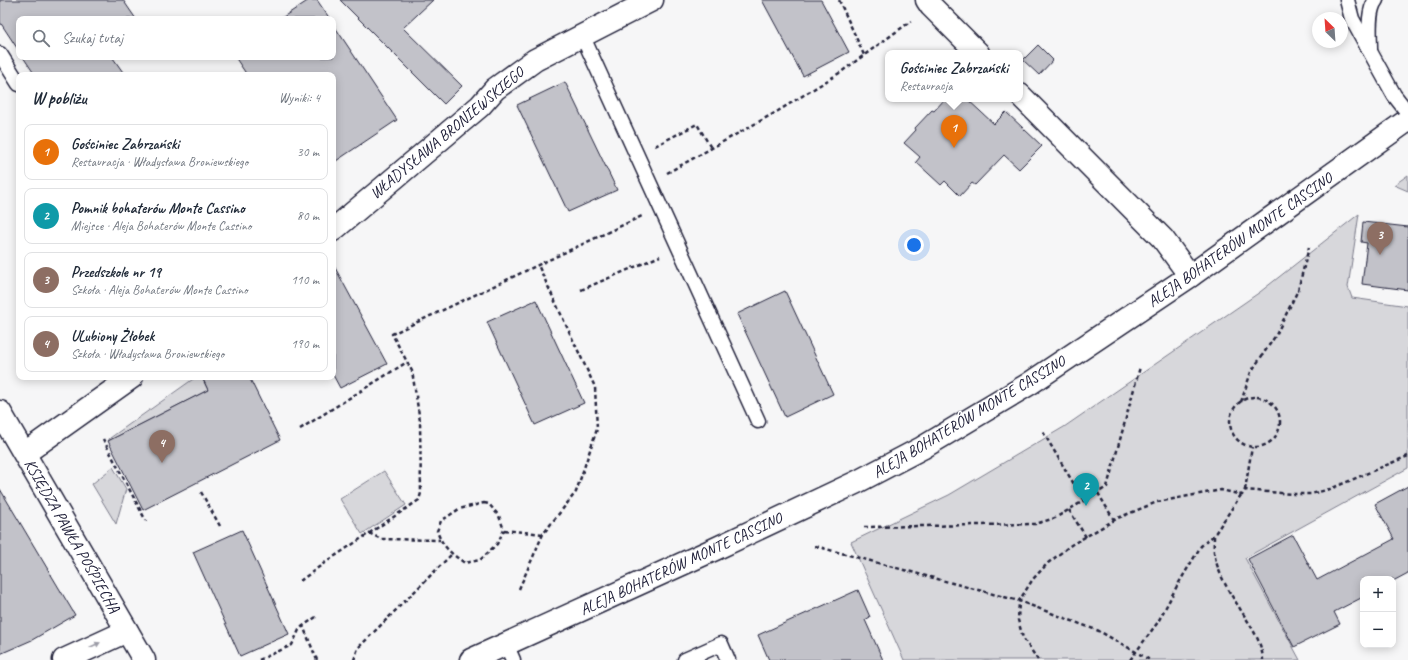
<!DOCTYPE html>
<html lang="pl">
<meta charset="utf-8">
<style>
body{margin:0;font-family:Caveat,sans-serif;background:#f6f6f7;color:#1f2937}
.controls{position:absolute;right:12px;bottom:12px;display:grid;overflow:hidden;border-radius:8px;box-shadow:0 2px 10px #0003}
.controls button{width:36px;height:36px;display:grid;place-items:center;padding:0;border:0;border-bottom:1px solid #e0e1e3;background:#fff;color:#1f2937;font:20px sans-serif}
.compass{position:absolute;left:1312px;top:12px;width:36px;height:36px;border-radius:50%;background:#fff;box-shadow:0 2px 10px #0003;rotate:335deg}
.you{position:absolute;left:914px;top:245px;width:14px;height:14px;margin:-10px;border:3px solid #fff;border-radius:50%;background:#1a73e8;box-shadow:0 0 0 6px #1a73e833}
.badge{display:grid;place-items:center;width:26px;height:26px;border-radius:50%;background:#1f6fb2;color:#fff;font-size:13px;font-weight:700}
.pin{position:absolute;translate:-50% -33px;filter:drop-shadow(0 1px 2px #0008)}
.pin::after{content:'';position:absolute;top:21px;width:14px;height:12px;background:inherit;clip-path:polygon(0 0,100% 0,50% 100%)}
.popup{position:absolute;left:885px;top:50px;width:138px;height:52px;box-sizing:border-box;display:grid;place-content:center;border-radius:8px;background:#fff;filter:drop-shadow(0 1px 3px #0005);font-size:13px;white-space:nowrap;color:#747a83}
.popup b{font-size:15px;color:#1f2937}
.popup::after{content:'';position:absolute;left:50%;top:100%;margin-left:-8px;border:8px solid transparent;border-top-color:#fff}
.list{margin:0;padding:0;list-style:none}
h2{display:flex;justify-content:space-between;align-items:center;height:52px;margin:0;padding:0 16px;font-size:17px}
h2 small{font-size:13px;font-weight:400;color:#747a83}
.list li{display:grid;grid-template-columns:26px 1fr auto;gap:12px;align-items:center;box-sizing:border-box;height:56px;margin:0 8px 8px;padding:0 8px;border:1px solid #e0e1e3;border-radius:8px}
.list b{display:block;font-size:15px;white-space:nowrap}
.list p{margin:0;font-size:13px;white-space:nowrap;color:#747a83}
.list em{font-size:13px;font-style:normal;color:#747a83}
.icon{flex:none;width:22px;height:22px;fill:none;stroke:currentColor;stroke-width:2;stroke-linecap:round;stroke-linejoin:round}
.map{position:relative;flex:none;width:1408px;height:660px;overflow:hidden}
.search{position:absolute;background:#fff;box-shadow:0 2px 10px #0003;left:16px;top:16px;width:320px;height:44px;display:flex;align-items:center;gap:10px;box-sizing:border-box;padding:0 14px;border-radius:8px;color:#747a83;font-size:15px}
.panel{position:absolute;background:#fff;box-shadow:0 2px 10px #0003;left:16px;top:72px;width:320px;height:308px;border-radius:8px}
.map>svg:first-child{display:block}
.green{fill:#d7d7db;stroke:#7c7c8b}
.building{fill:#c2c2c9;stroke:#22223b}
.lines{fill:none;stroke-linecap:round;stroke-linejoin:round}
.service-casing{stroke:#22223b;stroke-width:17}
.minor-casing{stroke:#22223b;stroke-width:25}
.tertiary-casing{stroke:#22223b;stroke-width:25}
.path{stroke:#22223b;stroke-width:2.5;stroke-dasharray:4 3;stroke-linecap:butt}
.service{stroke:#fff;stroke-width:14}
.minor{stroke:#fff;stroke-width:22}
.tertiary{stroke:#fff;stroke-width:22}
.oneway{fill:#9c9ca7}
.labels{text-anchor:middle;dominant-baseline:central;stroke-width:3;stroke-linejoin:round;paint-order:stroke}
.street-label{font-size:16px;fill:#22223b;stroke:#fff}
</style>
<div class="map">
<svg width="1408" height="660" viewBox="0 0 1408 660">
<rect width="100%" height="100%" fill="#f6f6f7"/>
<filter id="ink" filterUnits="userSpaceOnUse"><feTurbulence type="fractalNoise" baseFrequency=".025" numOctaves="2"/><feDisplacementMap in="SourceGraphic" scale="8" xChannelSelector="R" yChannelSelector="G"/><feConvolveMatrix kernelMatrix="1 2 1 2 8 2 1 2 1" color-interpolation-filters="sRGB"/></filter>
<g filter="url(#ink)">
<!-- green -->
<g class="green">
<polygon points="1408,175 1408,191 1394,185"/>
<polygon points="1359,214 1348,287 1352,298 1408,306 1408,468 1245,558 1300,660 904,660 851,542 949,495 1064,427 1260,292"/>
<polygon points="196,377 208,377 203,380 208,390 108,441 110,438"/>
<polygon points="113,467 126,489 116,524 92,484"/>
<polygon points="384,471 406,505 362,534 340,499"/>
</g>
<!-- building -->
<g class="building">
<polygon points="0,0 123,0 136,19 19,19 19,51 0,22"/>
<polygon points="309,0 317,0 330,19 280,19"/>
<polygon points="340,0 433,0 403,28 462,86 444,104"/>
<polygon points="762,0 821,0 849,52 803,76"/>
<polygon points="333,24 397,120 333,163 333,75 247,75 235,57 333,57"/>
<polygon points="1038,45 1053,60 1039,75 1023,60"/>
<polygon points="23,57 114,57 113,58 125,75 35,75"/>
<polygon points="565,82 617,190 568,212 517,105"/>
<polygon points="945,99 967,99 994,124 1006,112 1042,146 1019,169 1004,155 975,185 972,183 960,196 945,181 941,185 916,162 920,157 904,143 916,130 915,128 932,110 934,111"/>
<polygon points="1363,222 1408,227 1408,290 1362,284 1367,243 1361,242"/>
<polygon points="333,264 387,364 340,388 333,375"/>
<polygon points="785,291 833,394 785,417 737,314"/>
<polygon points="536,300 584,403 535,425 487,322"/>
<polygon points="202,377 249,377 280,440 143,510 108,441 208,390"/>
<polygon points="1408,486 1408,573 1393,581 1393,579 1363,579 1363,597 1334,612 1340,624 1294,647 1248,559 1293,535 1317,580 1394,539 1375,504"/>
<polygon points="0,489 75,615 32,640 0,654"/>
<polygon points="242,530 289,634 240,656 193,552"/>
<polygon points="858,590 870,617 865,620 883,660 769,660 758,635"/>
</g>
<g class="lines">
<!-- service casing -->
<g class="service-casing">
<g id="service">
<polyline points="1347,0 1352,19 1394,95 1408,113"/>
<polyline points="582,35 758,421"/>
<path d="M 1370,49 C 1370,35 1367,11 1376,0"/>
<polyline points="0,54 19,84"/>
<polyline points="506,644 513,660"/>
<polyline points="685,660 721,644 728,660"/>
</g>
</g>
<!-- minor casing -->
<g class="minor-casing">
<g id="minor">
<polyline points="927,0 931,6 978,53"/>
<polyline points="1020,95 1163,239 1190,276"/>
<polyline points="333,230 480,106 495,89 535,60 652,0"/>
<polyline points="0,412 144,660"/>
<polyline points="25,453 132,377"/>
<polyline points="64,660 127,631"/>
</g>
</g>
<!-- tertiary casing -->
<g class="tertiary-casing">
<polyline id="tertiary" points="471,660 715,549 857,482 922,448 1029,384 1190,276 1408,120"/>
</g>
<!-- path -->
<g class="path">
<polyline points="839,0 864,55"/>
<polyline points="655,146 697,124 711,148"/>
<polyline points="667,173 778,111 841,72 911,21"/>
<polyline points="581,290 660,256"/>
<circle cx="1255" cy="422" r="25"/>
<polyline points="1241,402 1251,372 1276,335 1298,290 1309,247"/>
<polyline points="300,429 407,362"/>
<polyline points="1043,432 1084,501"/>
<polyline points="103,439 146,521"/>
<polyline points="1245,490 1252,447"/>
<polyline points="201,492 220,526"/>
<polyline points="1098,493 1114,520"/>
<path d="M 484,503 L 489,504 L 499,516 L 504,530 L 497,544 L 480,560 L 465,563 C 451,554 442,546 437,531 L 441,521 L 459,509 Z"/>
<polyline points="1069,510 1086,537"/>
<polyline points="864,527 1035,524 1055,518 1107,487 1140,367"/>
<polyline points="504,530 543,534"/>
<polyline points="369,533 381,539 440,540"/>
<path d="M 1214,536 C 1214,543 1213,551 1215,557 C 1218,573 1230,594 1239,607 C 1249,624 1262,640 1263,660"/>
<polyline points="815,546 1019,601 1099,631 1150,660"/>
<polyline points="300,581 323,564 419,500 421,493 420,421 412,371 392,334 642,216"/>
<polyline points="519,589 543,534 576,492 597,429 595,387 538,265"/>
<polyline points="316,617 303,626 317,660"/>
<polyline points="259,660 292,645 299,630 303,626"/>
<polyline points="354,660 358,648 452,554"/>
<polyline points="1038,660 1023,638 1018,620 1019,601 1033,579 1048,563 1071,545 1118,518 1157,502 1221,490 1242,495 1245,490 1292,494 1311,494 1330,489 1408,456"/>
<polyline points="1130,660 1158,622 1177,586 1201,546 1214,535 1241,495"/>
</g>
<!-- service -->
<use href="#service" class="service"/>
<!-- minor -->
<use href="#minor" class="minor"/>
<!-- tertiary -->
<use href="#tertiary" class="tertiary"/>
</g>
<!-- one-way arrows -->
<defs><path id="oneway-solid" d="M-6-.8H1V-3.2L6.5 0L1 3.2V.8H-6Z"/></defs>
<use class="oneway" href="#oneway-solid" transform="translate(95 645) rotate(-25)"/>
</g>
<g class="labels">
<!-- street labels -->
<g class="street-label">
<text transform="translate(447 133) rotate(-40)">WŁADYSŁAWA BRONIEWSKIEGO</text>
<text transform="translate(1240 240) rotate(-35)">ALEJA BOHATERÓW MONTE CASSINO</text>
<text transform="translate(969 417) rotate(-31)">ALEJA BOHATERÓW MONTE CASSINO</text>
<text transform="translate(72 536) rotate(60)">KSIĘDZA PAWŁA POŚPIECHA</text>
<text transform="translate(681 564) rotate(-25)">ALEJA BOHATERÓW MONTE CASSINO</text>
</g>
</g>
</svg>
<div class="controls">
<button>+</button>
<button>−</button>
</div>
<svg class="compass" viewBox="-18 -18 36 36"><path d="M0-13l5 13h-10z" fill="#e53935"/><path d="M0 13l5-13h-10z" fill="#747a83"/></svg>
<div class="you"></div>
<div class="pin badge" style="left:954px;top:148px;background:#e8710a">1</div>
<div class="popup"><b>Gościniec Zabrzański</b>Restauracja</div>
<div class="pin badge" style="left:1086px;top:506px;background:#0f9aa8">2</div>
<div class="pin badge" style="left:1380px;top:255px;background:#8d6e63">3</div>
<div class="pin badge" style="left:162px;top:463px;background:#8d6e63">4</div>
<div class="search"><svg class="icon" aria-label="search" viewBox="0 0 24 24"><circle cx="10" cy="10" r="6"/><path d="M15 15l6 6"/></svg>Szukaj tutaj</div>
<section class="panel">
<h2>W pobliżu<small>Wyniki: 4</small></h2>
<ul class="list">
<li><span class="badge" style="background:#e8710a">1</span><div><b>Gościniec Zabrzański</b><p>Restauracja · Władysława Broniewskiego</p></div><em>30 m</em></li>
<li><span class="badge" style="background:#0f9aa8">2</span><div><b>Pomnik bohaterów Monte Cassino</b><p>Miejsce · Aleja Bohaterów Monte Cassino</p></div><em>80 m</em></li>
<li><span class="badge" style="background:#8d6e63">3</span><div><b>Przedszkole nr 19</b><p>Szkoła · Aleja Bohaterów Monte Cassino</p></div><em>110 m</em></li>
<li><span class="badge" style="background:#8d6e63">4</span><div><b>ULubiony Żłobek</b><p>Szkoła · Władysława Broniewskiego</p></div><em>190 m</em></li>
</ul>
</section>
</div>
